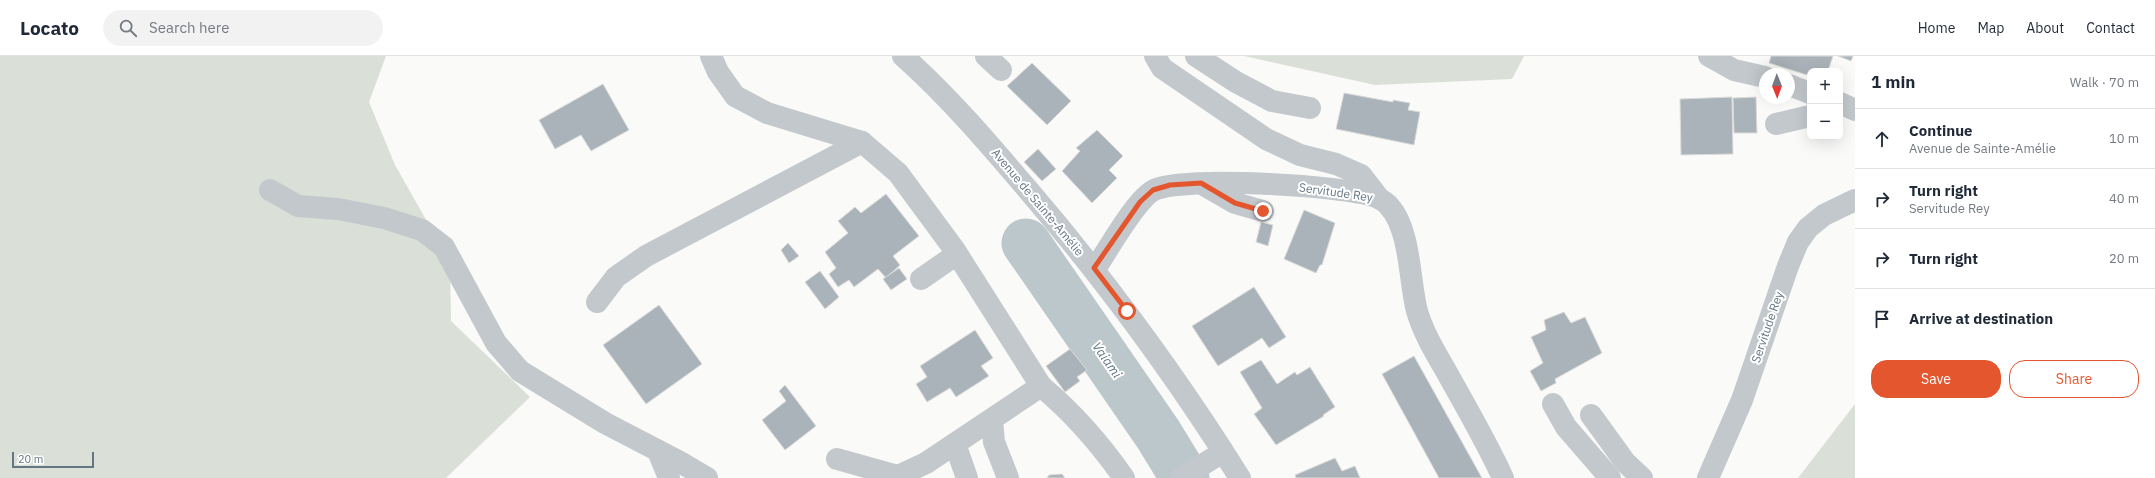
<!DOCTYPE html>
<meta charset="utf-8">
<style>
body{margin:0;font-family:"IBM Plex Sans",sans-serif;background:#f2f2f3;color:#1f2937}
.controls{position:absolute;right:12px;top:12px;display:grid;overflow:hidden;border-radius:8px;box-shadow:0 4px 16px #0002}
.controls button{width:36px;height:36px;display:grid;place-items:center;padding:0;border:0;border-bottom:1px solid #e0e1e3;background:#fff;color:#1f2937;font:20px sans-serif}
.compass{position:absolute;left:1759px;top:12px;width:36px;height:36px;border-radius:50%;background:#fff;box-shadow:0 4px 16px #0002;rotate:179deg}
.scale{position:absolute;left:12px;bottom:10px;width:82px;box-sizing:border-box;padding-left:4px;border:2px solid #657683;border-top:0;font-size:11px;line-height:14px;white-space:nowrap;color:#657683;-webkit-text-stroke:3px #fff;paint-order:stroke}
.stop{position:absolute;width:12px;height:12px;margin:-9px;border:3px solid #e4572e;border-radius:50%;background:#fff}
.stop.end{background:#e4572e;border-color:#fff;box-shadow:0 1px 4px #0008}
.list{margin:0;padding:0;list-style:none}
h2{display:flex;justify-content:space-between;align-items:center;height:52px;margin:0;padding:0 16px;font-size:17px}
h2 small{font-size:13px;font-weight:400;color:#747a83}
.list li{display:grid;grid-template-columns:26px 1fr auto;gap:12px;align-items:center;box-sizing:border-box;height:60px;padding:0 16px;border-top:1px solid #e0e1e3}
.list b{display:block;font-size:15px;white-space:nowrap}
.list p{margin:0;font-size:13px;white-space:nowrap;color:#747a83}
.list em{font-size:13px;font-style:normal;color:#747a83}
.actions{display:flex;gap:8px;padding:12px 16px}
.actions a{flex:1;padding:9px 0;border:1px solid #e4572e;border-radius:16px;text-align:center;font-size:14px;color:#e4572e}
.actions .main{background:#e4572e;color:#fff}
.icon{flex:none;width:22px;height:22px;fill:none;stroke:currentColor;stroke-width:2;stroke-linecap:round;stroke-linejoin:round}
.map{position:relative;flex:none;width:1855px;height:422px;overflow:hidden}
header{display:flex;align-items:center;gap:24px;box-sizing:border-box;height:56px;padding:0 20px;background:#fff;border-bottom:1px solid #e0e1e3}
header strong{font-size:19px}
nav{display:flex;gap:22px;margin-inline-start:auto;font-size:14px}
.search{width:280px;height:36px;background:#f2f2f3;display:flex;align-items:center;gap:10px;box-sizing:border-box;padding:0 14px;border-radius:22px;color:#747a83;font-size:15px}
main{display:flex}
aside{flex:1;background:#fff}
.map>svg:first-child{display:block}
.green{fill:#dadfd7}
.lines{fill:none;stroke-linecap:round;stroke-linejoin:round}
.river{stroke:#bbc7cb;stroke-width:49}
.building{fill:#aab3b9;stroke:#dcdcda}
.minor{stroke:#c3c8cc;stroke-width:22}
.route{stroke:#e4572e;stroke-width:5}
.labels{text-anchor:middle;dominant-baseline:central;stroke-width:4;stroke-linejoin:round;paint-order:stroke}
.street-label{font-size:12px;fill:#657683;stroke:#fff}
.water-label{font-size:13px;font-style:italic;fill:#60757c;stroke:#fff}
</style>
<header>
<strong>Locato</strong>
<div class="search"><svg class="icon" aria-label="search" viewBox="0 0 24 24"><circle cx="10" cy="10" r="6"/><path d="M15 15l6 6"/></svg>Search here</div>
<nav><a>Home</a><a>Map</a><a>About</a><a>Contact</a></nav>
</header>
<main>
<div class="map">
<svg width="1855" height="422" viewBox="0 0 1855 422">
<rect width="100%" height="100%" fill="#fafaf8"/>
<!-- green -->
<g class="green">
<polygon points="0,0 386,0 369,46 395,109 450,206 451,265 530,341 446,422 0,422"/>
<polygon points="1244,0 1524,0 1512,23 1375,29"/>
<polygon points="1855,348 1855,422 1798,422"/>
</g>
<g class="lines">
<!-- river -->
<polyline class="river" points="1026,187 1158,378 1185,422"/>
</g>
<!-- building -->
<g class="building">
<polygon points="1771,0 1833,0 1828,15 1810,15 1810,20 1769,7"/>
<polygon points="1838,0 1853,0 1851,5"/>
<polygon points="1032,7 1071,45 1047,69 1007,30"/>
<polygon points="603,28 629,74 591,95 581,79 555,93 539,64"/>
<polygon points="1344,37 1393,46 1393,44 1410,47 1408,54 1420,56 1414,89 1336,73"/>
<polygon points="1732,41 1733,98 1681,99 1680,43"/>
<polygon points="1756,41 1757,77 1734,77 1733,42"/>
<polygon points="1097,74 1123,100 1109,114 1117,122 1092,147 1062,115 1080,95 1076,92"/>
<polygon points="1038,93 1056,113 1042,125 1024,106"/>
<polygon points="886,138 919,180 893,200 900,209 886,222 878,213 854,231 849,224 838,231 829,218 836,212 825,196 848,177 838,165 855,151 861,157"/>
<polygon points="1304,154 1335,167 1322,209 1320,209 1316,217 1284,203"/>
<polygon points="1261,166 1273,169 1268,190 1256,186"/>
<polygon points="788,187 799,200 789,207 781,194"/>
<polygon points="899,212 907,223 891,234 883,223"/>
<polygon points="820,215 839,241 825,253 805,226"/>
<polygon points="1254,231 1286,281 1269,292 1262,282 1218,310 1192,270"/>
<polygon points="659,249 702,308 646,348 603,289"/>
<polygon points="1564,256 1571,267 1585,261 1602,297 1555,323 1556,327 1541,335 1530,315 1543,307 1531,281 1546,274 1544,264"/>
<polygon points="975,274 993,302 981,310 989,320 956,341 950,332 927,346 916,328 927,321 920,310"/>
<polygon points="1070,293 1087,314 1077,321 1080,325 1065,336 1046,310"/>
<polygon points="1414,300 1482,422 1439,422 1382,318"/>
<polygon points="1261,304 1277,328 1295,316 1297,319 1310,311 1335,351 1323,359 1324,360 1276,389 1254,358 1262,352 1240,316"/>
<polygon points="785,329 816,370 785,394 762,364 786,345 779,335"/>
<polygon points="1335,402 1342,415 1355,410 1360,422 1296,422 1295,419"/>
<polygon points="1062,418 1065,422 1047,422 1049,419"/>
</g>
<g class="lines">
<!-- minor -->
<g class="minor">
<polyline points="711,0 718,16 735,40 767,57 862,86"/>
<path d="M 903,0 C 949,41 989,88 1029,135 C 1107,226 1176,320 1240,422"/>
<polyline points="986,0 1001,14"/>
<polyline points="1155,0 1162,12 1266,83 1300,99 1336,108 1361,119 1378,141"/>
<polyline points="1196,0 1236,26 1272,45 1310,52"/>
<polyline points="1709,0 1734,14 1765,21"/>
<polyline points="1789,29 1810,37"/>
<polyline points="1840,47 1855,54"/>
<polyline points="1776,68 1810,60"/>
<polyline points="1202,128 1235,147 1263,155"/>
<polyline points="270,134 298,150 338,153 384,162 422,174 444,191 496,287 520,315 605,367 680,406 707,422"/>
<path d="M 1095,213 C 1108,194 1136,143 1154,134 C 1185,120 1343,129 1376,141 C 1380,143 1387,147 1389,150 C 1411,174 1409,225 1417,255 C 1423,276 1435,296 1446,315 C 1466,351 1486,385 1503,422"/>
<polyline points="921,223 957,198"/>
<path d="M 597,246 L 616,221 L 646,200 L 862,86 L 898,117 L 954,193 L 1041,330 C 1072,356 1101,389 1124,422"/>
<polyline points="1553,348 1566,371 1610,422"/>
<polyline points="1591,359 1625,406 1642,422"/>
<polyline points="992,364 994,386 1008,422"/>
<polyline points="955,388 967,422"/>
<polyline points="658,395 669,422"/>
<polyline points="837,403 898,420"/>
<polyline points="894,422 926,407 1041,330"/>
<polyline points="1181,422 1223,396"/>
<polyline points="1708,422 1742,344 1788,210 1798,186 1808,172 1824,159 1855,144"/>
</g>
</g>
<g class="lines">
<!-- route -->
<polyline class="route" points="1127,255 1094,212 1140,146 1153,134 1170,129 1201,127 1235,147 1263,155"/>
</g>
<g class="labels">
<!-- street labels -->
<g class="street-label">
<text transform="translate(1336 136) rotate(8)">Servitude Rey</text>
<text transform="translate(1038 146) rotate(50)">Avenue de Sainte-Amélie</text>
<text transform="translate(1767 271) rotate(-71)">Servitude Rey</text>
</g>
<!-- water labels -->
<g class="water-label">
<text transform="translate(1107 304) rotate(55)">Vaiami</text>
</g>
</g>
</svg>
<div class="controls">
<button>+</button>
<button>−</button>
</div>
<svg class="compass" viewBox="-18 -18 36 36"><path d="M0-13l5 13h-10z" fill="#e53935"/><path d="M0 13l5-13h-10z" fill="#747a83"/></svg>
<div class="scale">20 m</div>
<div class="stop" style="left:1127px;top:255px"></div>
<div class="stop end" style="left:1263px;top:155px"></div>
</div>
<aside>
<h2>1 min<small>Walk · 70 m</small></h2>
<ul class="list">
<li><svg class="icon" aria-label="ahead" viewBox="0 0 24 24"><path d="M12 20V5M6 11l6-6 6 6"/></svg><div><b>Continue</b><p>Avenue de Sainte-Amélie</p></div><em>10 m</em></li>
<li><svg class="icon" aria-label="right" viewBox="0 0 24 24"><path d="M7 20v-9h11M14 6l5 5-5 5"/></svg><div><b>Turn right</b><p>Servitude Rey</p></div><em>40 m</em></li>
<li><svg class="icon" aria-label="right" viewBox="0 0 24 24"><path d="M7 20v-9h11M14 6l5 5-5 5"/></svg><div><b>Turn right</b></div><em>20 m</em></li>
<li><svg class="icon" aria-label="arrive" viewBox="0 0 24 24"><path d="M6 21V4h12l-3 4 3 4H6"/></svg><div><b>Arrive at destination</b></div></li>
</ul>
<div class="actions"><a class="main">Save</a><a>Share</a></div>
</aside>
</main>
